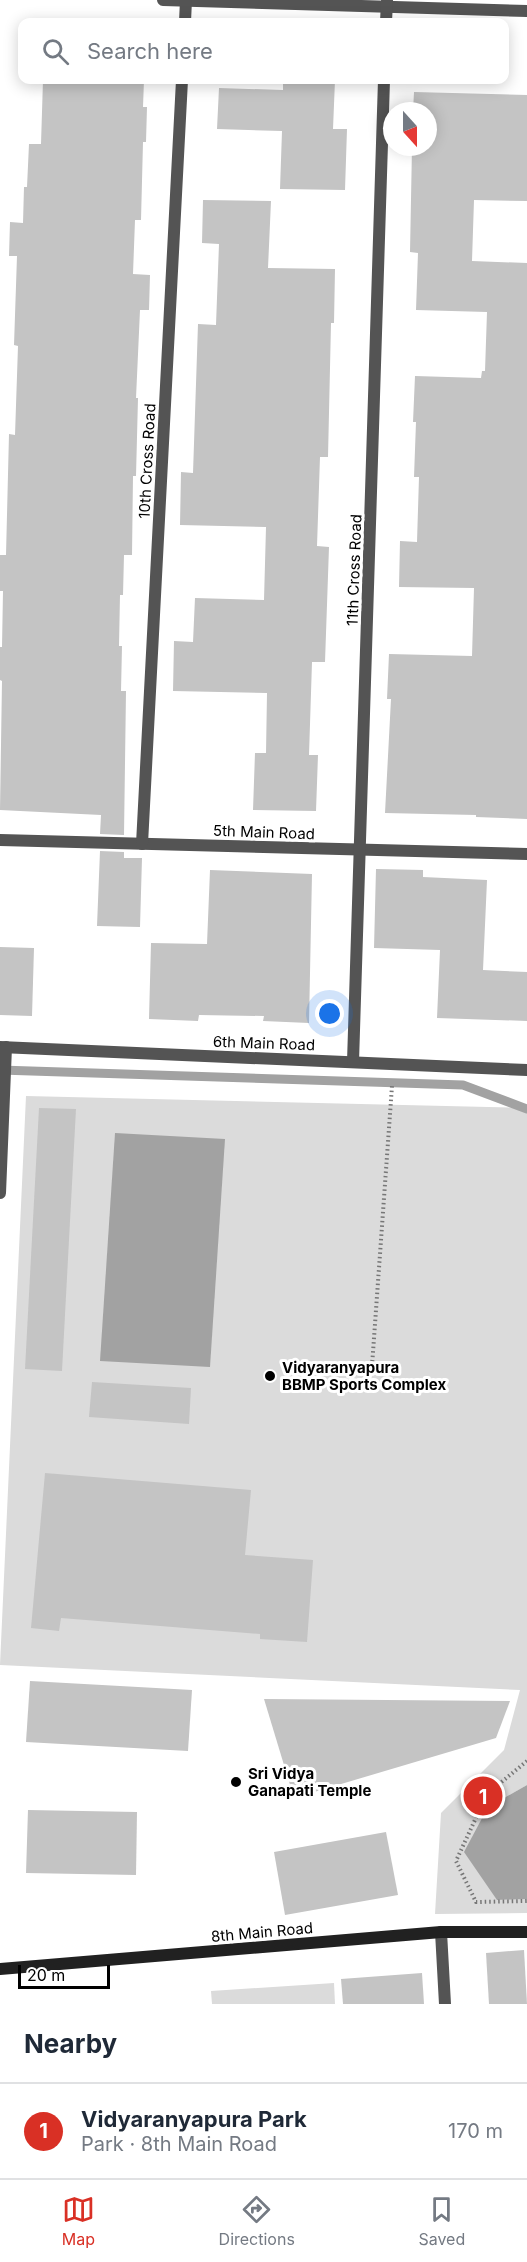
<!DOCTYPE html>
<meta charset="utf-8">
<style>
body{margin:0;font-family:Inter,sans-serif;background:#f6f6f7;color:#1f2937}
.compass{position:absolute;left:383px;top:102px;width:54px;height:54px;border-radius:50%;background:#fff;box-shadow:0 3px 15px #0003;rotate:159deg}
.scale{position:absolute;left:18px;bottom:15px;width:92px;box-sizing:border-box;padding-left:6px;border:3px solid #000;border-top:0;font-size:16px;line-height:21px;white-space:nowrap;color:#000;-webkit-text-stroke:4px #fff;paint-order:stroke}
.you{position:absolute;left:330px;top:1014px;width:21px;height:21px;margin:-15px;border:4px solid #fff;border-radius:50%;background:#1a73e8;box-shadow:0 0 0 9px #1a73e833}
.badge{display:grid;place-items:center;width:39px;height:39px;border-radius:50%;background:#d93025;color:#fff;font-size:20px;font-weight:700}
.pin{position:absolute;translate:-50% -50%;border:3px solid #fff;box-shadow:0 2px 6px #0006}
.list{margin:0;padding:0;list-style:none}
h2{display:flex;justify-content:space-between;align-items:center;height:78px;margin:0;padding:0 24px;font-size:26px}
h2 small{font-size:20px;font-weight:400;color:#747a83}
.list li{display:grid;grid-template-columns:39px 1fr auto;gap:18px;align-items:center;box-sizing:border-box;height:96px;padding:0 24px;border-top:2px solid #e0e1e3}
.list b{display:block;font-size:22px;white-space:nowrap}
.list p{margin:0;font-size:20px;white-space:nowrap;color:#747a83}
.list em{font-size:20px;font-style:normal;color:#747a83}
.icon{flex:none;width:33px;height:33px;fill:none;stroke:currentColor;stroke-width:2;stroke-linecap:round;stroke-linejoin:round}
.map{position:relative;flex:none;width:527px;height:2004px;overflow:hidden}
.search{position:absolute;background:#fff;box-shadow:0 3px 15px #0003;left:18px;right:18px;top:18px;height:66px;display:flex;align-items:center;gap:15px;box-sizing:border-box;padding:0 21px;border-radius:12px;color:#747a83;font-size:22px}
.sheet{height:174px;background:#fff}
nav{display:flex;justify-content:space-around;align-items:center;box-sizing:border-box;height:84px;border-top:2px solid #e0e1e3;background:#fff;font-size:16px;color:#747a83}
nav a{display:grid;justify-items:center;gap:3px}
nav .on{color:#d93025}
.map>svg:first-child{display:block}
.green{fill:#dbdbdb}
.water{fill:#a2a2a2}
.lines{fill:none;stroke-linecap:round;stroke-linejoin:round}
.stream{stroke:#a2a2a2;stroke-width:9}
.building{fill:#c4c4c4}
.path{stroke:#767676;stroke-width:4;stroke-dasharray:1.5 3;stroke-linecap:butt}
.street{stroke:#545454;stroke-width:12}
.secondary{stroke:#212121;stroke-width:12}
.poi-dot{fill:#000;stroke:#fff;stroke-width:2}
.labels{text-anchor:middle;dominant-baseline:central;stroke-width:6;stroke-linejoin:round;paint-order:stroke}
.street-label{font-size:15px;fill:#000;stroke:#fff}
.poi-label{font-size:15px;font-weight:bold;fill:#000;stroke:#fff;text-anchor:start}
</style>
<div class="map">
<svg width="527" height="2004" viewBox="0 0 527 2004">
<rect width="100%" height="100%" fill="#fff"/>
<!-- green -->
<g class="green">
<polygon points="26,1096 527,1108 527,1785 488,1807 497,1900 527,1899 527,1913 435,1914 441,1813 504,1750 520,1690 0,1665"/>
<polygon points="334,1983 335,2004 212,2004 211,1991"/>
</g>
<!-- water -->
<g class="water">
<polygon points="115,1133 225,1139 210,1367 100,1361"/>
<polygon points="527,1785 527,1899 497,1900 464,1852 488,1807"/>
</g>
<g class="lines">
<!-- stream -->
<polyline class="stream" points="0,1070 463,1085 527,1109"/>
</g>
<!-- building -->
<g class="building">
<polygon points="43,80 144,80 143,107 147,107 146,142 143,142 141,220 135,220 133,274 150,275 149,310 140,310 136,398 138,398 136,476 133,476 132,555 124,555 123,595 120,595 119,646 122,646 121,691 126,691 124,835 100,834 101,815 0,810 2,681 0,680 0,647 2,647 3,591 0,591 0,555 6,555 9,434 15,435 18,346 14,345 17,256 9,256 10,222 23,223 24,187 27,187 29,144 41,144"/>
<polygon points="283,80 335,80 333,129 347,129 345,190 280,189 282,131 217,129 219,88 283,90"/>
<polygon points="414,92 527,95 527,201 474,200 472,261 527,263 527,819 476,817 476,815 385,813 391,699 387,699 389,654 472,656 474,588 399,587 400,541 417,542 419,477 414,477 416,422 413,422 415,376 481,378 482,371 485,371 487,312 416,310 418,253 410,252 412,147 428,147 428,111 413,111"/>
<polygon points="203,200 271,201 268,268 335,269 334,323 331,323 328,457 320,457 317,546 329,547 325,662 312,662 309,755 318,755 316,811 253,810 255,753 266,753 267,693 173,691 174,641 193,642 195,598 264,600 266,527 180,525 181,472 193,473 198,324 216,325 219,244 202,243"/>
<polygon points="100,851 124,852 124,858 142,858 140,927 97,926"/>
<polygon points="376,869 423,870 423,877 487,880 483,970 527,972 527,1021 437,1018 440,950 374,948"/>
<polygon points="210,870 312,874 309,1023 263,1021 264,1016 199,1015 198,1021 149,1019 151,943 207,944"/>
<polygon points="0,947 34,948 32,1016 0,1015"/>
<polygon points="39,1108 76,1109 62,1371 25,1369"/>
<polygon points="92,1382 191,1388 189,1424 89,1417"/>
<polygon points="45,1473 251,1490 245,1555 313,1560 307,1642 260,1639 260,1634 61,1618 59,1631 31,1628"/>
<polygon points="30,1681 192,1690 188,1751 26,1742"/>
<polygon points="264,1699 510,1701 496,1738 294,1798"/>
<polygon points="28,1810 137,1812 136,1875 26,1873"/>
<polygon points="386,1832 398,1895 285,1915 274,1852"/>
<polygon points="524,1950 527,2004 489,2004 486,1953"/>
<polygon points="422,1973 424,2004 343,2004 341,1979"/>
</g>
<g class="lines">
<!-- path -->
<g class="path">
<polyline points="372,1366 392,1086"/>
<polyline points="527,1761 487,1794 456,1861 476,1902 527,1901"/>
</g>
<!-- street -->
<g class="street">
<polyline points="163,0 527,11"/>
<polyline points="185,22 186,0"/>
<polyline points="386,22 387,1"/>
<polyline points="0,840 527,854"/>
<polyline points="142,844 182,80"/>
<polyline points="0,1047 527,1070"/>
<polyline points="353,1062 384,80"/>
<polyline points="0,1193 6,1047"/>
<polyline points="441,1932 445,2004"/>
</g>
<!-- secondary -->
<polyline class="secondary" points="0,1969 441,1932 527,1932"/>
</g>
<!-- markers -->
<g class="poi-dot">
<circle cx="270" cy="1376" r="6"/>
<circle cx="236" cy="1782" r="6"/>
</g>
<g class="labels">
<!-- street labels -->
<g class="street-label">
<text transform="translate(147 461) rotate(-87)">10th Cross Road</text>
<text transform="translate(354 570) rotate(-88)">11th Cross Road</text>
<text transform="translate(264 832) rotate(2)">5th Main Road</text>
<text transform="translate(264 1043) rotate(2)">6th Main Road</text>
<text transform="translate(262 1932) rotate(-5)">8th Main Road</text>
</g>
<!-- poi labels -->
<g class="poi-label">
<text x="282" y="1367">Vidyaranyapura<tspan x="282" dy="17">BBMP Sports Complex</tspan></text>
<text x="248" y="1773">Sri Vidya<tspan x="248" dy="17">Ganapati Temple</tspan></text>
</g>
</g>
</svg>
<svg class="compass" viewBox="-18 -18 36 36"><path d="M0-13l5 13h-10z" fill="#e53935"/><path d="M0 13l5-13h-10z" fill="#747a83"/></svg>
<div class="scale">20 m</div>
<div class="you"></div>
<div class="pin badge" style="left:483px;top:1796px">1</div>
<div class="search"><svg class="icon" aria-label="search" viewBox="0 0 24 24"><circle cx="10" cy="10" r="6"/><path d="M15 15l6 6"/></svg>Search here</div>
</div>
<section class="sheet">
<h2>Nearby<small></small></h2>
<ul class="list">
<li><span class="badge">1</span><div><b>Vidyaranyapura Park</b><p>Park · 8th Main Road</p></div><em>170 m</em></li>
</ul>
</section>
<nav>
<a class="on"><svg class="icon" aria-label="map" viewBox="0 0 24 24"><path d="M3 6l6-2 6 2 6-2v14l-6 2-6-2-6 2zM9 4v14M15 6v14"/></svg>Map</a>
<a><svg class="icon" aria-label="directions" viewBox="0 0 24 24"><path d="M12 3l9 9-9 9-9-9zM9 14v-3h6M13 9l2 2-2 2"/></svg>Directions</a>
<a><svg class="icon" aria-label="saved" viewBox="0 0 24 24"><path d="M7 4h10v16l-5-4-5 4z"/></svg>Saved</a>
</nav>
